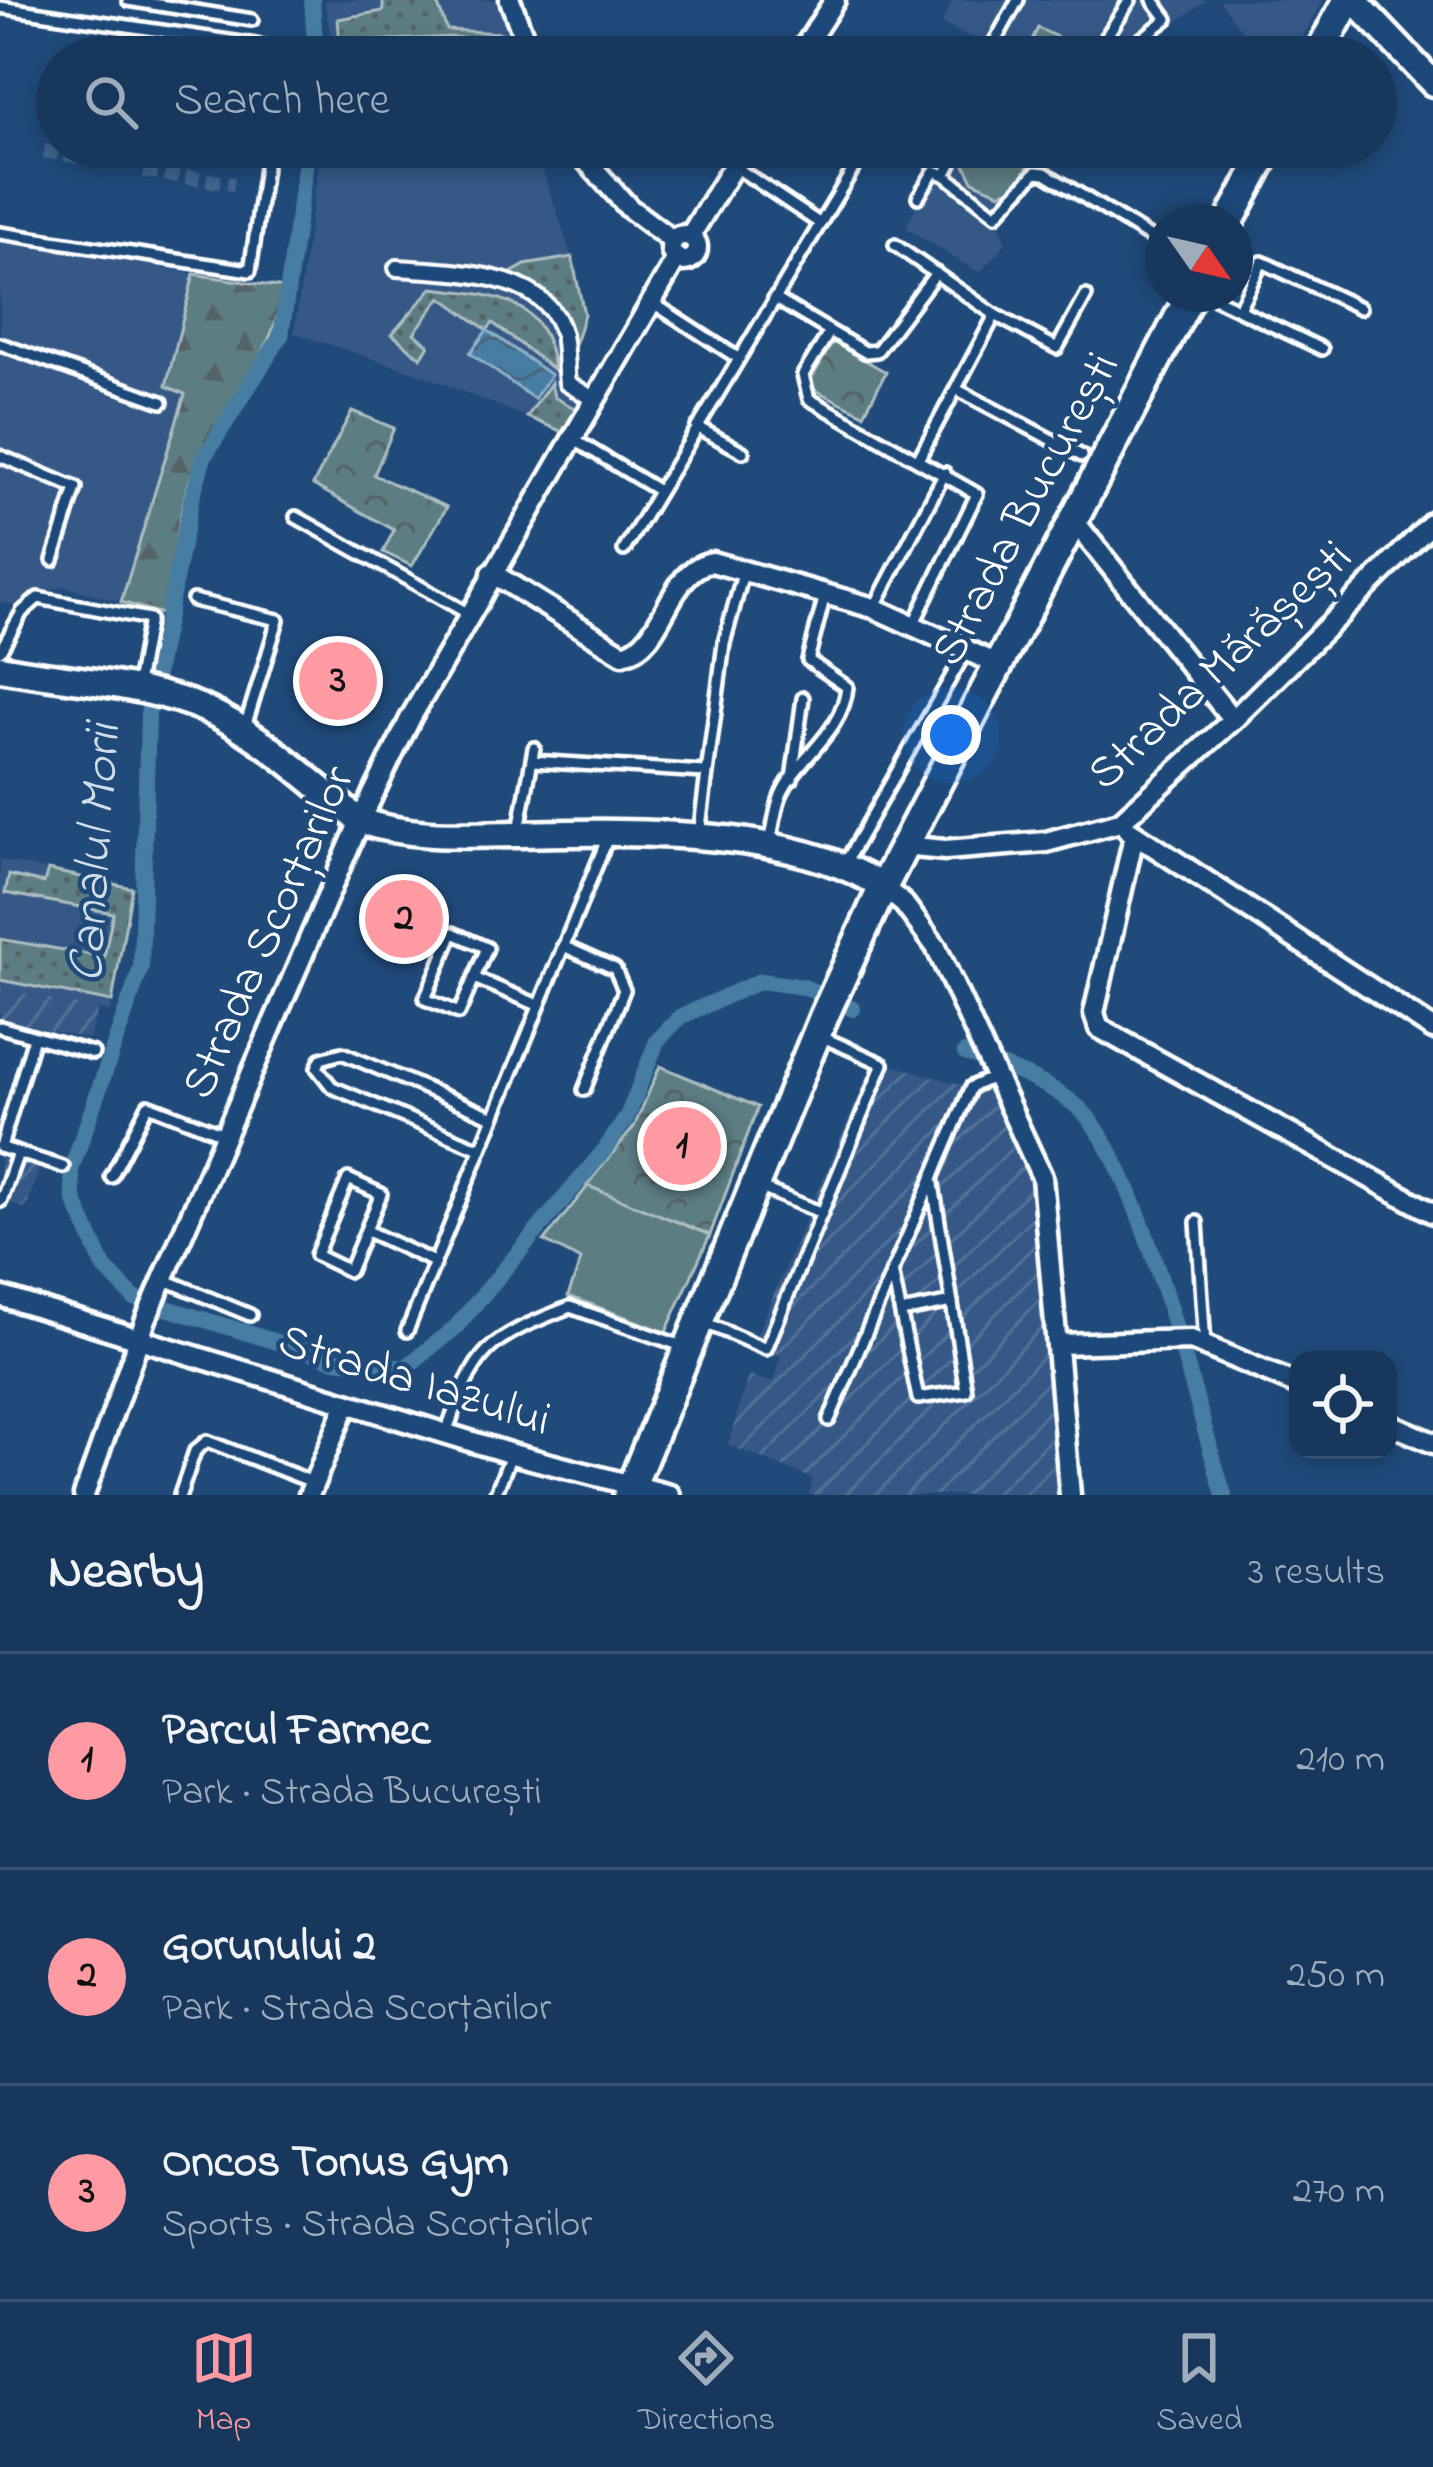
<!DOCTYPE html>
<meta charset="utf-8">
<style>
body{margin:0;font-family:"Indie Flower",sans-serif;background:#203f62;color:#f1f3f6}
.controls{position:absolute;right:36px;bottom:36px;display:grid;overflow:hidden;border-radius:24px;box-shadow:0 6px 18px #0003}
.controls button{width:108px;height:108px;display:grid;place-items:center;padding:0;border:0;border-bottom:3px solid #365272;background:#17385c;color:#f1f3f6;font:60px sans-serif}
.compass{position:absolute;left:1145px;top:204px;width:108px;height:108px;border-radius:50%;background:#17385c;box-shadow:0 6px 18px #0003;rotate:124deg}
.you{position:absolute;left:951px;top:735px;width:42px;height:42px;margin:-30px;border:9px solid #fff;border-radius:50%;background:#1a73e8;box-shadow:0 0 0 18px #1a73e833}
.badge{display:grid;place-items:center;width:78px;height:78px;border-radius:50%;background:#ff9aa2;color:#111;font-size:39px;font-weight:700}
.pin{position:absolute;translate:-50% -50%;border:6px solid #fff;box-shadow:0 3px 12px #0006}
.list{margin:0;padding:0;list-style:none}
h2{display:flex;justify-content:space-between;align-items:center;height:156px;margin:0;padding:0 48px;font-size:51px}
h2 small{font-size:39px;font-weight:400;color:#9eacbb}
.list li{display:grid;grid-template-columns:78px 1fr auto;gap:36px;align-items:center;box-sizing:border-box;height:216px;padding:0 48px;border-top:3px solid #365272}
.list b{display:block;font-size:45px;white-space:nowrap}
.list p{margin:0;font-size:39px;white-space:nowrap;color:#9eacbb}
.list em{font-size:39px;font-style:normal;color:#9eacbb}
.icon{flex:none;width:66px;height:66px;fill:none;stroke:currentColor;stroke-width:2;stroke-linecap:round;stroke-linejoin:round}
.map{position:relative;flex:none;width:1433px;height:1495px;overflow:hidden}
.search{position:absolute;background:#17385c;box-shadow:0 6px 18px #0003;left:36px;right:36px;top:36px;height:132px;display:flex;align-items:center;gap:30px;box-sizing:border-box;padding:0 42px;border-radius:66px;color:#9eacbb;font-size:45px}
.sheet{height:804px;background:#17385c}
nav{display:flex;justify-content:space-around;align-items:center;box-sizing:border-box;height:168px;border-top:3px solid #365272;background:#17385c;font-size:33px;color:#9eacbb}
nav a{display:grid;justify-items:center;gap:6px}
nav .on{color:#ff9aa2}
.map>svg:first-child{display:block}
.built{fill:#345887}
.industrial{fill:url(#industrial-furrows)}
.grass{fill:url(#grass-dots);stroke:#aebec0;stroke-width:3}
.forest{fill:url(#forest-firs);stroke:#aebec0;stroke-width:3}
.park{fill:url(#park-crowns);stroke:#aebec0;stroke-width:3}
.garden{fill:#5c7d82;stroke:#aebec0;stroke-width:3}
.water{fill:url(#water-waves);stroke:#90b1c8;stroke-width:3}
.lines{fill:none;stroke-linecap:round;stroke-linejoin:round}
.canal{stroke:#467da3;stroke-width:16}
.pedestrian-tunnel{stroke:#41658e;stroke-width:14;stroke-dasharray:14 7;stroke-linecap:butt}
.service-casing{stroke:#fff;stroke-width:18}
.pedestrian-casing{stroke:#fff;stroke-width:22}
.minor-casing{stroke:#fff;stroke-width:27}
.tertiary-casing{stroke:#fff;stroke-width:33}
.secondary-casing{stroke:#fff;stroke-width:36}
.service{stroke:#1f4a7a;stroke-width:9}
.pedestrian{stroke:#1f4a7a;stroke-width:14}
.minor{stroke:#1f4a7a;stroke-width:18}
.tertiary{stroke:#1f4a7a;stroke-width:24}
.secondary{stroke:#1f4a7a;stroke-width:27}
.labels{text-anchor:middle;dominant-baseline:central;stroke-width:9;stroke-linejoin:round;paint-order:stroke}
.street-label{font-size:48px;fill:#fff;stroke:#1f4a7a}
.water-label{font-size:51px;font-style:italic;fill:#d1dee8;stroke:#1f4a7a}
</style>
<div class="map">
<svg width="1433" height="1495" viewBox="0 0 1433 1495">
<defs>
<pattern id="industrial-furrows" width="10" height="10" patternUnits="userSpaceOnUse" patternTransform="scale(3)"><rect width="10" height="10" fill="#345887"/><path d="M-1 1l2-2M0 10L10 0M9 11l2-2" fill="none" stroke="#527199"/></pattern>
<pattern id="grass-dots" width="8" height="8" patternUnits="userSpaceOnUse" patternTransform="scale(3)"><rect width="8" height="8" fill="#5c7d82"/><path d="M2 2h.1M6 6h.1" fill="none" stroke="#546467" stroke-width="1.8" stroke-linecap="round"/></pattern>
<pattern id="forest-firs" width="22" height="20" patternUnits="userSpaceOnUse" patternTransform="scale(3)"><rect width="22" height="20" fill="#5c7d82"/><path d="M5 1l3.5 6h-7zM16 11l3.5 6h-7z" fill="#546467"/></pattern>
<pattern id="park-crowns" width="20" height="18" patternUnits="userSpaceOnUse" patternTransform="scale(3)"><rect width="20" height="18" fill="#5c7d82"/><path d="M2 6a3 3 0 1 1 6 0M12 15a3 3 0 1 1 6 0" fill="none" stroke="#546467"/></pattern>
<pattern id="water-waves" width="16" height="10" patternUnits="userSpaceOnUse" patternTransform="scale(3)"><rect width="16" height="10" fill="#467da3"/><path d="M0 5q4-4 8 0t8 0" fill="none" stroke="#496478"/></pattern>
</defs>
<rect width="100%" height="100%" fill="#1f4a7a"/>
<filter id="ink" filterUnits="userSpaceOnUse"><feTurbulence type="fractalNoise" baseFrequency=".00833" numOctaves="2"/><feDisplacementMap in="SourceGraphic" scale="24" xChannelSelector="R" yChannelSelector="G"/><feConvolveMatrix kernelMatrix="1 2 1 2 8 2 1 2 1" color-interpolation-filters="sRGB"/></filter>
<g filter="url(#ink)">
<!-- built -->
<g class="built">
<polygon points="325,0 495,0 517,57 333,57"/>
<polygon points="953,0 1206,0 1131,57 971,57 979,42 941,23"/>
<polygon points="1219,0 1321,0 1321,3 1292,57 1267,57 1257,52"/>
<polygon points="321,147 535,147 576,270 584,314 572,366 576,378 590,386 563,432 417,373 294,333"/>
<polygon points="920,147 1037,147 996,214 1006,243 979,273 906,228 935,164 916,154"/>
<polygon points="0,237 194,274 166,386 185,393 121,602 63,586 13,605 0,602"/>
<polygon points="0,860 132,888 110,1012 0,988"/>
</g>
<!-- industrial -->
<g class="industrial">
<polygon points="0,988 98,1009 89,1039 0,1019"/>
<polygon points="874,1060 971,1087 996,1076 1042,1177 1070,1495 809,1495 813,1479 728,1445 748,1376 774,1382 781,1356 753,1343"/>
<polygon points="0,1152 41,1164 26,1209 0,1200"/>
</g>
<!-- grass -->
<g class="grass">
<polygon points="383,0 436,0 447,30 501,33 500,41 453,37 349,42 348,57 341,57 338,19 383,11"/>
<polygon points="572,257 584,314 572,355 554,305 511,273 525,265"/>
<path d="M 432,288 C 493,295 546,296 554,370 L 493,323 L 487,330 L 441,297 L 414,333 L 429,345 L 421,358 L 392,334 Z"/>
<polygon points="551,383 554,397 576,409 563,432 527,417"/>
<polygon points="48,870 132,888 112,1002 0,980 0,939 104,957 113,913 5,893 9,875 44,883"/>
</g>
<!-- forest -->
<path class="forest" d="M 194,274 L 284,288 C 270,370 223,399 194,469 C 176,512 175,568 165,615 L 121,602 L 185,394 L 166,386 Z"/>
<!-- park -->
<g class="park">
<polygon points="833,342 886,372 864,414 807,386"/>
<polygon points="352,411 394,428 374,475 447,507 412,566 383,552 394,530 313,485"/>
<polygon points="394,894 430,908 415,945 379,929"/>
<polygon points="660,1066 758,1107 710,1235 586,1186 634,1127"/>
</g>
<!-- garden -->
<g class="garden">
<polygon points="1038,28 1091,53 1023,57"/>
<polygon points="974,147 1039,147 1016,187 1000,193 973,181 965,165"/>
<polygon points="588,1186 710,1235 666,1332 568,1296 581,1260 544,1241"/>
</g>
<!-- water -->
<polygon class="water" points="487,330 551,375 534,399 470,353"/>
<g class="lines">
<!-- canal -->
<g class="canal">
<polyline points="312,0 316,57"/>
<polyline points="308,147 281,336 204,457 191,501 148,714 141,968 71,1170 74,1199 104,1267 134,1298 335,1360 405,1368 456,1327 603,1152 627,1117 657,1041 680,1017 760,981 804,987 853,1009"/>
<path d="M 965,1053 C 1003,1066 1049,1081 1080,1109 C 1141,1165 1196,1408 1224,1495"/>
</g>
<!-- pedestrian-tunnel -->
<g class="pedestrian-tunnel">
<polyline points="44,151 102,161"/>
<polyline points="144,171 234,184"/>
</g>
<!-- service casing -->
<g class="service-casing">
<g id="service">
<polyline points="128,0 252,20"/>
<polyline points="0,7 283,49 281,57"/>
<polyline points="998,57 994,43 1018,0"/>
<polyline points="1093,57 1130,0"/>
<polyline points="1118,57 1167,19 1153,0"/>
<polyline points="1252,57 1256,57"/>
<polyline points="734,166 819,223"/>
<polyline points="945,175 996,215 1036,172 1045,173 1163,245"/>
<polyline points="945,175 960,147"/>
<polyline points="918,197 934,171 945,175"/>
<polyline points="0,233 250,271 268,147"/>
<polyline points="895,245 995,315 1057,348 1086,296"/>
<polyline points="1206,294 1322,349"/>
<polyline points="774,298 865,352 877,351 936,273"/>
<polyline points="653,303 738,358"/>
<polyline points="1239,309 1262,262 1360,308"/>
<polyline points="829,333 803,375 809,399 977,494 912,627"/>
<polyline points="0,344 162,402"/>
<polyline points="956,389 1082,456"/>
<polyline points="697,427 743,452"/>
<polyline points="573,439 659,491"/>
<polyline points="0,456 76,488 53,560"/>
<polyline points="919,458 995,315"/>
<polyline points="296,517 469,614"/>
<polyline points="624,550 855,166"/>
<polyline points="193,600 278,620 245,727"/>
<polyline points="875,606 945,473"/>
<polyline points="0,651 22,612 38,598 149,619 137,684"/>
<polyline points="532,761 704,772"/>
<polyline points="792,779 803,698"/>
<polyline points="519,831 534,748"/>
<polyline points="699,835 724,643 744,570"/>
<path d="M 770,844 C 773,829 775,810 781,795 C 798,757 843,733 847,687 L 808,660 L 825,595"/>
<polyline points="844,865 966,651"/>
<polygon points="453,933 487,948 459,1013 425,999"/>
<polyline points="563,946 615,969 624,990 584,1090"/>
<polyline points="474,978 538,1005"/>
<polyline points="0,1027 93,1053"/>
<polyline points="0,1147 63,1167"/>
<polyline points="1,1147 34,1037"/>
<polyline points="480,1149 332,1087 317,1068 321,1059 342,1053 493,1117"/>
<polyline points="111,1177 148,1105 223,1134"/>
<polygon points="348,1179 381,1194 349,1271 316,1255"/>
<polyline points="759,1187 822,1213"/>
<polyline points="1,1201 18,1153"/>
<polyline points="1197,1222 1205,1345"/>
<polyline points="367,1231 434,1262"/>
<polyline points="892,1271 918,1398 966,1391 932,1178"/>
<polyline points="163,1279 250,1315"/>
<polyline points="901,1312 952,1302"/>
<polyline points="703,1322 766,1349 883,1064 820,1036"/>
<polyline points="407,1331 608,837"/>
<polyline points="829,1420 971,1087 996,1076"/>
<path d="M 446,1433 C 477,1347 484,1341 570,1307 L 682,1346"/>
<polyline points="180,1495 195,1451 207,1441 315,1483"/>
<polyline points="495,1495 511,1455"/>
</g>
</g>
<!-- pedestrian casing -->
<g class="pedestrian-casing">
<path id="pedestrian" d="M 397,268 C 449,272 548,270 563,335 C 566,350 565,368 567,383 L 585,394"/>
</g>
<!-- minor casing -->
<g class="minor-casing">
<g id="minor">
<polyline points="510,0 531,57"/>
<polyline points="798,57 835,0"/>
<polyline points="574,147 629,208 673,241"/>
<circle cx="684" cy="248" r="13"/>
<polyline points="690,236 745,147"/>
<polyline points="1072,518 1233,720"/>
<path d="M 492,573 L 623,654 C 666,645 666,570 712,562 L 874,608 L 997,664"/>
<polyline points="1127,829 1433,1029"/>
<polyline points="1134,836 1094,1013 1099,1028 1433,1213"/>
<polyline points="903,846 945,850 1046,842 1120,822 1233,720 1433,522"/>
<polyline points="883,887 904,904 936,947 1042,1177 1070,1495"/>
<polyline points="0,1296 512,1454 670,1495"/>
<polyline points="1059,1344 1191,1340 1298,1385"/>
<polyline points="1388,1423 1433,1443"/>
<polyline points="84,1495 146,1319 360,821 411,717 677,258"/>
<polyline points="309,1495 347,1403"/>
</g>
</g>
<!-- tertiary casing -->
<g class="tertiary-casing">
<g id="tertiary">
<polyline points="1354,0 1433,83"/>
<path d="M 0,668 C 63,680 131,682 192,704 C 255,727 309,781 360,821 C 410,838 463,835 515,834 C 625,832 788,826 883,887"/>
</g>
</g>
<!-- secondary casing -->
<g class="secondary-casing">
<g id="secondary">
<polyline points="1317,57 1348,0"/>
<polyline points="1229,222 1269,147"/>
<polyline points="628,1495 824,1016 883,887 1191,294"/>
</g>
</g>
<!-- service -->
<use href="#service" class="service"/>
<!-- pedestrian -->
<use href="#pedestrian" class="pedestrian"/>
<!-- minor -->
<use href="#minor" class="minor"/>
<!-- tertiary -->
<use href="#tertiary" class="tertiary"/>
<!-- secondary -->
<use href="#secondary" class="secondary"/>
</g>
</g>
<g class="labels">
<!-- street labels -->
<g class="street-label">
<text transform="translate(1027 510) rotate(-62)">Strada București</text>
<text transform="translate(1221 667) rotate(-43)">Strada Mărășești</text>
<text transform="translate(270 933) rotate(-66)">Strada Scorțarilor</text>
<text transform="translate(414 1382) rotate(17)">Strada Iazului</text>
</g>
<!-- water labels -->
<g class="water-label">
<text transform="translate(97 853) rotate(-86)">Canalul Morii</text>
</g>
</g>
</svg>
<div class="controls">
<button><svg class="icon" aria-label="locate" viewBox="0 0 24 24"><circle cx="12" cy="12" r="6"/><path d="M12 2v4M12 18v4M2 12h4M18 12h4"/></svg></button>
</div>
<svg class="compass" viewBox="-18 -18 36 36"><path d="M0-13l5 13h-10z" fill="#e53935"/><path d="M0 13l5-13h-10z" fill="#9eacbb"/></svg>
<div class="you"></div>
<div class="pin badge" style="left:682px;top:1146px">1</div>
<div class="pin badge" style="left:404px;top:919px">2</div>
<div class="pin badge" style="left:338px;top:681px">3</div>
<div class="search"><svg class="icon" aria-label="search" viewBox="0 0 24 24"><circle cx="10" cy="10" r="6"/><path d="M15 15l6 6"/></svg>Search here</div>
</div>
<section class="sheet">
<h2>Nearby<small>3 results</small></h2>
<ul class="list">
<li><span class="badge">1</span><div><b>Parcul Farmec</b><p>Park · Strada București</p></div><em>210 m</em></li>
<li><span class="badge">2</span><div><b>Gorunului 2</b><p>Park · Strada Scorțarilor</p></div><em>250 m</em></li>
<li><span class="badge">3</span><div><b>Oncos Tonus Gym</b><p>Sports · Strada Scorțarilor</p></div><em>270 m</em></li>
</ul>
</section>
<nav>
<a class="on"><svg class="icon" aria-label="map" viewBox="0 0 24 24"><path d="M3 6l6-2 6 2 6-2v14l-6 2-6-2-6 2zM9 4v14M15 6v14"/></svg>Map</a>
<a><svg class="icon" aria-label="directions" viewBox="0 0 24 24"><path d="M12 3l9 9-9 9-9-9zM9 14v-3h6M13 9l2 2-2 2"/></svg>Directions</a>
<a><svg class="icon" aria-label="saved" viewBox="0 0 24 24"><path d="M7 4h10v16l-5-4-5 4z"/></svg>Saved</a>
</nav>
